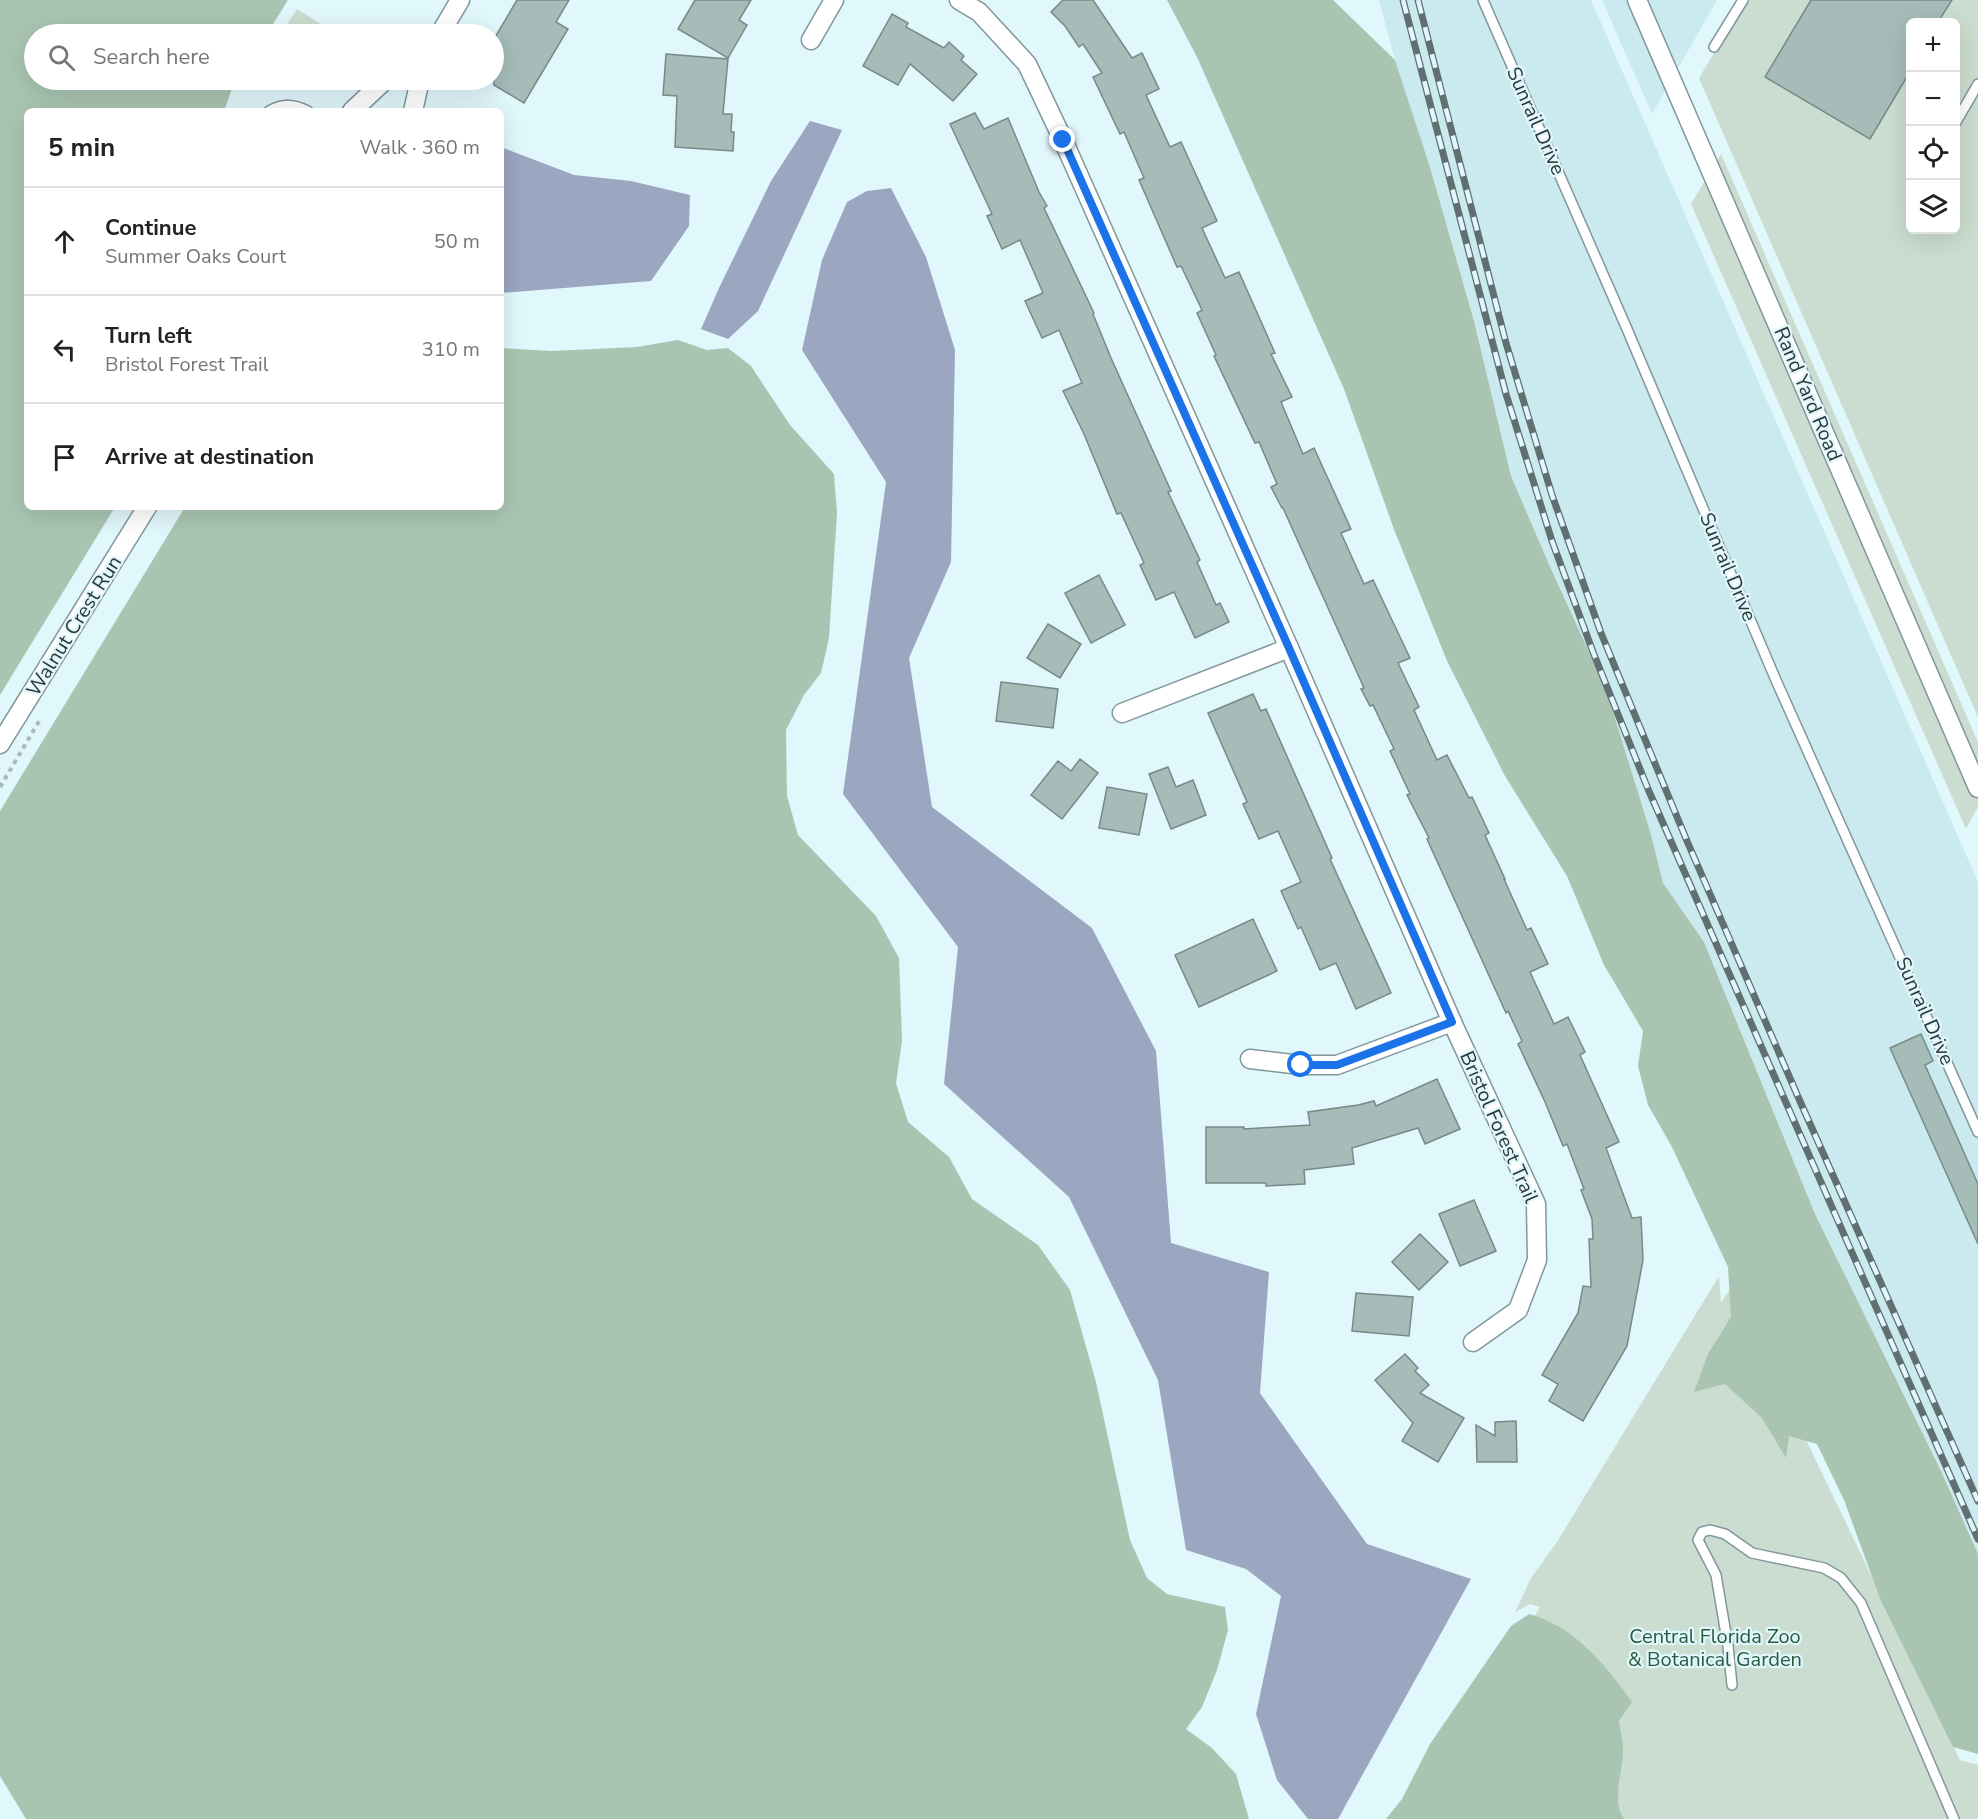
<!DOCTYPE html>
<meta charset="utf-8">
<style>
body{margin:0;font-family:"Nunito Sans",sans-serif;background:#f2f2f2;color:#222}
.controls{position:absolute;right:18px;top:18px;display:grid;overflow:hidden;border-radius:9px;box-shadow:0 6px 24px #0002}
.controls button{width:54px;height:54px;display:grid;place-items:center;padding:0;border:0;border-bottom:2px solid #e0e0e0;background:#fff;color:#222;font:30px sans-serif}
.stop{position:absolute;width:18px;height:18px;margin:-14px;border:4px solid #1a73e8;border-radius:50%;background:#fff}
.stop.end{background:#1a73e8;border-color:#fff;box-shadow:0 2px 6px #0008}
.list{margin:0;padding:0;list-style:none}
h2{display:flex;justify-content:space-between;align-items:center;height:78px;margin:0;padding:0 24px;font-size:26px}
h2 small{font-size:20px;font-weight:400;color:#767676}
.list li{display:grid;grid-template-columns:39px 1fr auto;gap:18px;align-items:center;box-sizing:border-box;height:108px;padding:0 24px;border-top:2px solid #e0e0e0}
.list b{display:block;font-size:22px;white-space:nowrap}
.list p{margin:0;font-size:20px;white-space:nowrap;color:#767676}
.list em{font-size:20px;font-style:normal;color:#767676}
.icon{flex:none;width:33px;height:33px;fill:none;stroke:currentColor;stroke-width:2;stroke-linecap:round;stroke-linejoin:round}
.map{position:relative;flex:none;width:1978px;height:1819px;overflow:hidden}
.search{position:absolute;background:#fff;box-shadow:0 6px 24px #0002;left:24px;top:24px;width:480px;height:66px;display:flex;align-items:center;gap:15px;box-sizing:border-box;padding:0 21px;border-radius:33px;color:#767676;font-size:22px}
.panel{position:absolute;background:#fff;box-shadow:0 6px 24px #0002;left:24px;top:108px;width:480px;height:402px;border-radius:9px}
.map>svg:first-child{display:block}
.built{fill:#caeaf0}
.green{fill:#cbddd0;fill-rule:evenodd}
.forest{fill:#a9c5b2}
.water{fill:#9ba6c1}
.building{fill:#a5bcb8;stroke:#758b87;stroke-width:1.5}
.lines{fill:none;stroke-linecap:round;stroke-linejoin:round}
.lane-casing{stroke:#82979c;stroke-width:12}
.street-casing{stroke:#82979c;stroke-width:21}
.path{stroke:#a7babe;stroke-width:4;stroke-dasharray:4.5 4.5;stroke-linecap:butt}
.lane{stroke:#fff;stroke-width:9}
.street{stroke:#fff;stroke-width:18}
.rail-casing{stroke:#616f72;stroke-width:7}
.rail{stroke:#e0f7fc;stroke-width:4.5;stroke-dasharray:14;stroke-linecap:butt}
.route{stroke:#1a73e8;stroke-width:8}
.labels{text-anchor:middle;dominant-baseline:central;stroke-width:4.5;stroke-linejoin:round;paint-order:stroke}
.street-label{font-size:20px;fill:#2c3537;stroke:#e0f7fc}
.park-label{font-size:20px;fill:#2a5b3e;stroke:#e0f7fc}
</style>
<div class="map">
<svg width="1978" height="1819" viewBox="0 0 1978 1819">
<rect width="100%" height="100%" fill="#e0f7fc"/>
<!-- built -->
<g class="built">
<polygon points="1379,0 1591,0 1978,882 1978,1554 1941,1471 1815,1214 1704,942 1663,883 1650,831 1606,689 1551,569 1511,476 1474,321 1430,167 1395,60"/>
<polygon points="1602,0 1717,0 1652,114"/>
</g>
<!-- green -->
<g class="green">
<path d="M 1746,0 L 1978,0 L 1978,717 L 1699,78 ZM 1910,22 L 1956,22 L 1956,230 L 1910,230 Z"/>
<polygon points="297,9 329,29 325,34 281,34"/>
<polygon points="1721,154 1978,742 1978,807 1966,829 1691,204"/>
<polygon points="1719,1276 1721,1303 1732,1286 1960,1760 1978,1765 1978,1819 1414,1819 1540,1607 1530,1604 1515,1612 1531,1578 1557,1542"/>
</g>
<!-- forest -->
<g class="forest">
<polygon points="0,0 288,0 267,34 34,34 34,80 235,80 224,111 27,111 27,507 115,507 0,695"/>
<polygon points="1167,0 1333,0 1395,60 1430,167 1474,321 1511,476 1551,569 1606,689 1650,831 1663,883 1704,942 1815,1214 1941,1471 1978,1554 1978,1754 1953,1747 1881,1601 1844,1500 1817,1444 1789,1436 1786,1458 1762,1418 1725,1384 1694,1392 1708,1354 1731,1317 1728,1267 1672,1147 1648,1105 1638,1066 1643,1031 1604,965 1567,876 1505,776 1447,661 1395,532 1344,389 1197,57"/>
<polygon points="678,340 707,350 728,348 751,366 790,425 834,474 837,513 829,638 821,673 804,695 786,730 787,796 798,835 876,916 899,958 902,1041 896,1083 908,1122 949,1157 972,1199 1038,1245 1070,1290 1096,1382 1130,1540 1147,1578 1167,1594 1225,1607 1228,1630 1217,1670 1202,1707 1186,1729 1212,1748 1236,1774 1249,1819 26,1819 0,1776 0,811 185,507 501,507 501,348 551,351 637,347"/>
<path d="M 1529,1614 C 1574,1626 1606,1665 1632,1702 L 1619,1721 C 1620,1729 1622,1737 1623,1744 C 1625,1766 1610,1800 1624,1819 L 1386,1819 L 1402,1799 L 1430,1744 L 1511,1626 Z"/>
</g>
<!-- water -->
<g class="water">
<polygon points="810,121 842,130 758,311 728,339 701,329 719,288 771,181"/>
<polygon points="501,147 574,175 631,181 690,195 689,226 651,281 501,293"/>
<polygon points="891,188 926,257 955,350 951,562 909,658 932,807 1092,928 1156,1051 1171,1243 1269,1272 1260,1393 1367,1544 1471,1579 1338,1819 1308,1819 1277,1780 1256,1714 1281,1596 1246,1569 1186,1550 1158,1380 1069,1197 944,1084 958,947 843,794 886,482 802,350 822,260 847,202 867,191"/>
</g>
<!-- building -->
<g class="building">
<polygon points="517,0 569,0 556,22 568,29 524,103 494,85 494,39"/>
<polygon points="695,0 751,0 739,20 747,25 728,58 678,29"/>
<polygon points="1063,0 1093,0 1132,58 1142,53 1159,89 1146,95 1170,147 1181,142 1217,221 1202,228 1225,278 1239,272 1275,353 1271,354 1292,397 1281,402 1303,454 1314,448 1351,529 1341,533 1364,584 1373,580 1410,658 1398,663 1419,707 1414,710 1437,760 1447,755 1469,798 1472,797 1489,833 1485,835 1505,879 1504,879 1527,930 1531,928 1548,964 1530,972 1554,1024 1568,1017 1585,1052 1580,1055 1619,1142 1606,1148 1632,1218 1641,1217 1643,1260 1627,1346 1583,1421 1549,1401 1558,1384 1542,1375 1578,1313 1583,1286 1591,1287 1589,1239 1593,1239 1592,1219 1581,1190 1584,1189 1567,1144 1563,1146 1545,1102 1518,1044 1522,1041 1508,1011 1506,1013 1427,839 1429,838 1407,795 1410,794 1390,751 1394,749 1373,705 1370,706 1361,689 1364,688 1283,508 1282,508 1271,487 1277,484 1259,442 1255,443 1214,356 1216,355 1197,313 1202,310 1181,266 1177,267 1139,180 1144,178 1137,162 1124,132 1120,134 1093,77 1102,73 1083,44 1079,47 1065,26 1051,12"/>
<polygon points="1811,0 1952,0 1938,22 1911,22 1911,70 1870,139 1765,77"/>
<polygon points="892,14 908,23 906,27 944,48 949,42 964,56 961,60 977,74 953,101 910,64 898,85 863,66"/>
<polygon points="666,54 728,59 723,114 732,114 731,132 734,132 733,151 675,147 677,96 663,95"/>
<polygon points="975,113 984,129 1008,118 1039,192 1047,206 1044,208 1094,313 1093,314 1111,358 1171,491 1168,492 1200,560 1197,562 1216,605 1220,603 1229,622 1195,638 1174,592 1156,600 1140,565 1144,563 1121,513 1117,514 1084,434 1063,391 1082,383 1059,330 1042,338 1025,301 1043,293 1020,240 1002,249 987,216 992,214 950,124"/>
<polygon points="1099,575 1125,625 1091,643 1065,593"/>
<polygon points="1048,624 1081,644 1060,678 1027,658"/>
<polygon points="1001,682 1058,689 1053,728 996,721"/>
<polygon points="1253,694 1261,711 1266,709 1332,858 1330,859 1391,993 1356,1009 1336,963 1320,970 1301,927 1298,929 1281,891 1301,882 1278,831 1259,839 1243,804 1247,802 1208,713"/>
<polygon points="1080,759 1098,773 1062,819 1031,795 1058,761 1071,771"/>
<polygon points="1168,767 1176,787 1193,780 1206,815 1171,829 1149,774"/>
<polygon points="1107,787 1147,794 1139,835 1099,828"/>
<polygon points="1253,919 1277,971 1199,1007 1175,955"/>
<polygon points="1921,1034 1933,1061 1925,1065 1978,1184 1978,1244 1890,1048"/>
<polygon points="1437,1079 1460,1129 1425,1144 1418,1128 1352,1148 1354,1164 1304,1170 1305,1184 1266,1186 1266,1183 1206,1183 1206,1127 1244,1127 1244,1129 1310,1125 1308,1112 1358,1105 1374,1101 1376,1106"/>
<polygon points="1474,1200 1496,1251 1460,1266 1439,1214"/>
<polygon points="1420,1234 1448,1262 1419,1290 1392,1262"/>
<polygon points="1356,1293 1413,1297 1409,1336 1352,1331"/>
<polygon points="1405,1354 1418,1368 1415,1371 1429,1385 1420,1393 1464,1418 1438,1462 1402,1441 1413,1423 1375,1380"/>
<polygon points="1516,1421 1517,1462 1477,1462 1476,1425 1495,1436 1495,1422"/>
</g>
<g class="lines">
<!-- lane casing -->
<g class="lane-casing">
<g id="lane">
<polyline points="1483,0 1627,329 1775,678 1978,1132"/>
<polyline points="1714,47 1743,0"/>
<path d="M 269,111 C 284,103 294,104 308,111"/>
<polyline points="1956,122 1978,84"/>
<polyline points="1732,1685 1728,1646 1716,1575 1698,1540 1702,1532 1710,1530 1725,1534 1752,1553 1824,1568 1841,1578 1861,1603 1954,1819"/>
</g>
</g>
<!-- street casing -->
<g class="street-casing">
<g id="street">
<polyline points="959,0 979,12 1027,64 1063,140 1289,648 1452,1022 1536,1204 1537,1260 1518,1310 1473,1342"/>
<polyline points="1637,0 1978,788"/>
<polyline points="440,34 460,0"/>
<polyline points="811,40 834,0"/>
<polyline points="352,111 385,80"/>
<polyline points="413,111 420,80"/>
<polyline points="1122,713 1289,648"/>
<polyline points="0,744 147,507"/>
<polyline points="1250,1059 1301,1065 1337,1065 1452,1022"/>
</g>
</g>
<!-- path -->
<polyline class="path" points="0,787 41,718"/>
<!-- lane -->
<use href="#lane" class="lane"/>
<!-- street -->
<use href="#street" class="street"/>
<!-- rail casing -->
<g class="rail-casing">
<g id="rail">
<polyline points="1403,0 1506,394 1552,541 1593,652 1648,789 1978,1539"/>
<polyline points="1418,0 1506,343 1552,495 1601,633 1687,841 1799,1099 1978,1501"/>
</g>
</g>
<!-- rail -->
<use href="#rail" class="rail"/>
</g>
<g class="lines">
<!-- route -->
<polyline class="route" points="1063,140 1289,648 1452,1022 1337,1065 1301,1065"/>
</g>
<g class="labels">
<!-- street labels -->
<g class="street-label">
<text transform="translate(1536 121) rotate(66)">Sunrail Drive</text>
<text transform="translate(1808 394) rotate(67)">Rand Yard Road</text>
<text transform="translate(1728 567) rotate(67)">Sunrail Drive</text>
<text transform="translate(74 626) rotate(-58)">Walnut Crest Run</text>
<text transform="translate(1925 1011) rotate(66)">Sunrail Drive</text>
<text transform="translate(1499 1127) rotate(66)">Bristol Forest Trail</text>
</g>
<!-- park labels -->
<g class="park-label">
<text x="1715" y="1636">Central Florida Zoo<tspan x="1715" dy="23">&amp; Botanical Garden</tspan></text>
</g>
</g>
</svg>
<div class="controls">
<button>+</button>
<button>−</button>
<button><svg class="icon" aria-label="locate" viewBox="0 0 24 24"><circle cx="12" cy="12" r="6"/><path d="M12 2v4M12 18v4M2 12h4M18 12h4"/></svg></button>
<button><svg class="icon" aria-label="layers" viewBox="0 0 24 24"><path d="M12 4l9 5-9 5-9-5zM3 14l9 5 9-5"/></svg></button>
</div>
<div class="stop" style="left:1301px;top:1065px"></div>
<div class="stop end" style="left:1063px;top:140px"></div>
<div class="search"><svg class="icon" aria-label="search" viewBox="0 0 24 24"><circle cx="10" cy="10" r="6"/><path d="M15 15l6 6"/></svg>Search here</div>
<section class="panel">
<h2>5 min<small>Walk · 360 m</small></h2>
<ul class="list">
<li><svg class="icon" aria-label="ahead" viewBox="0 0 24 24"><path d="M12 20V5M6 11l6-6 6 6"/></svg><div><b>Continue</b><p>Summer Oaks Court</p></div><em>50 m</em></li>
<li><svg class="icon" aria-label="left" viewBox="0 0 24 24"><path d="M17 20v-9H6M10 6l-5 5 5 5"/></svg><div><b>Turn left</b><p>Bristol Forest Trail</p></div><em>310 m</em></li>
<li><svg class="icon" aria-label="arrive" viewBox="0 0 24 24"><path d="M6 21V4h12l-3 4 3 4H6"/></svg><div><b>Arrive at destination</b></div></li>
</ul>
</section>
</div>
